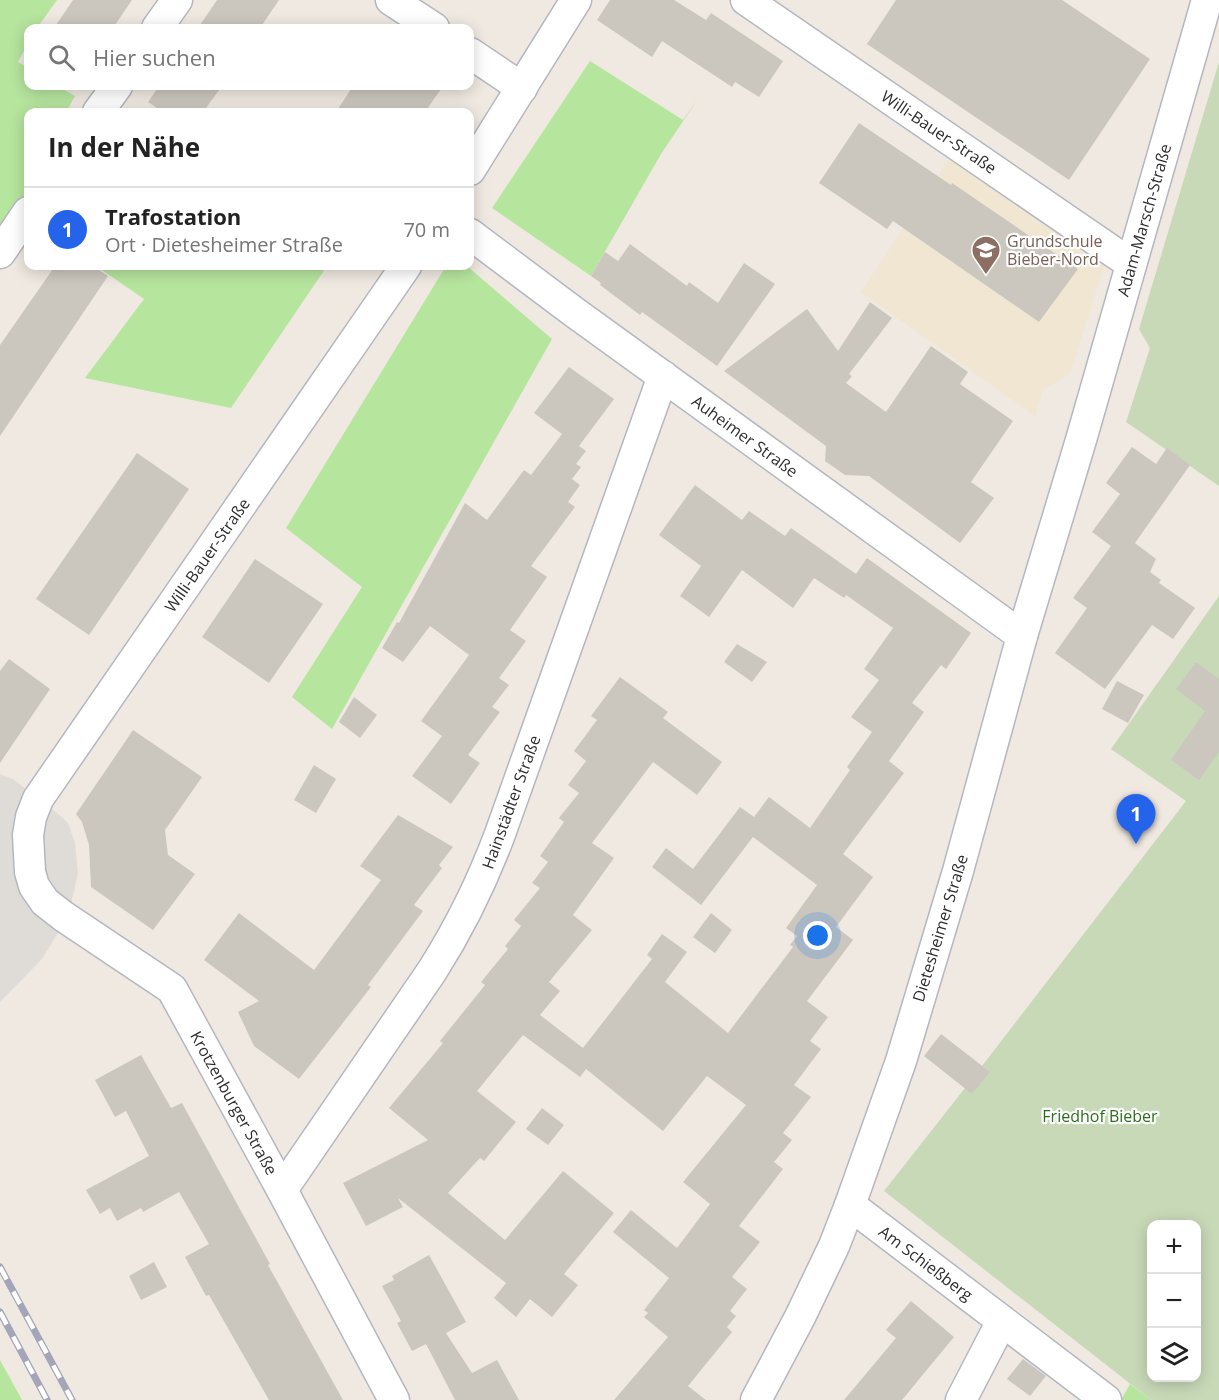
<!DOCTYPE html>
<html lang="de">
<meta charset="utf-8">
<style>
body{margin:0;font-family:"Open Sans",sans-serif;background:#f6f6f6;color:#222}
.controls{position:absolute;right:18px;bottom:18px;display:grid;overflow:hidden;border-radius:12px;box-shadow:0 3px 15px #0003}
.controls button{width:54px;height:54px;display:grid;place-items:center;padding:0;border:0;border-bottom:2px solid #e0e0e0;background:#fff;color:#222;font:30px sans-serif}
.you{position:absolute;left:818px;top:936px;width:21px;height:21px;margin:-15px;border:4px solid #fff;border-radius:50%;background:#1a73e8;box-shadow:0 0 0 9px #1a73e833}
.badge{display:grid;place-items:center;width:39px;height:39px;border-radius:50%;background:#2563eb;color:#fff;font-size:20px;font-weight:700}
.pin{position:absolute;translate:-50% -50px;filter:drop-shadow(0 2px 3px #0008)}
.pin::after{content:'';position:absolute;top:32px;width:21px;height:18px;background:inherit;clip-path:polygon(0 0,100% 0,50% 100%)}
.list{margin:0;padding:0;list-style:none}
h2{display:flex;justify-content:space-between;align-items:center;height:78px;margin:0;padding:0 24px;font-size:26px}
h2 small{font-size:20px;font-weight:400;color:#767676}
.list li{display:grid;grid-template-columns:39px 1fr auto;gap:18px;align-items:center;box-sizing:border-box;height:84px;padding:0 24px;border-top:2px solid #e0e0e0}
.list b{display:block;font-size:22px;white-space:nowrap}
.list p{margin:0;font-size:20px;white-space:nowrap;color:#767676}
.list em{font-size:20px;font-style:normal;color:#767676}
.icon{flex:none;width:33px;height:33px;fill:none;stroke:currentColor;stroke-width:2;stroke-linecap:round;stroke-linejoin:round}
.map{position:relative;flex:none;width:1219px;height:1400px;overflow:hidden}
.search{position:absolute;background:#fff;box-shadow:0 3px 15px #0003;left:24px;top:24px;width:450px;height:66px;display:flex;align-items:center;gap:15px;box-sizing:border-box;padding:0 21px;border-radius:12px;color:#767676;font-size:22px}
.panel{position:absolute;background:#fff;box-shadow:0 3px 15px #0003;left:24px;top:108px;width:450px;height:162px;border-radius:12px}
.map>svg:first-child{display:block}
.education{fill:#f0e6d1}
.green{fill:#b6e59e}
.cemetery{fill:#c8d9b8;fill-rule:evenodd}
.plaza{fill:#dfdcd8}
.building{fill:#cbc7bf}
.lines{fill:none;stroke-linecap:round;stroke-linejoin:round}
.minor-casing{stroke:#b4b7c1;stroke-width:33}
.minor{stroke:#fff;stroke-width:30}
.rail-casing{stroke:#a3a6b8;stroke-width:7}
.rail{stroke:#fff;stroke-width:4.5;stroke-dasharray:14;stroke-linecap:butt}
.labels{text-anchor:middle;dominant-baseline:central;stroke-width:4.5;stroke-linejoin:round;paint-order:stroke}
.street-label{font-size:16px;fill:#2e2e2e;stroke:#fff}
.education-label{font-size:16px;fill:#785e54;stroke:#fff;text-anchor:start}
.park-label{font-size:16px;fill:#2c6e1b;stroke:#fff}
</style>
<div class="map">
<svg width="1219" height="1400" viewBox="0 0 1219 1400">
<rect width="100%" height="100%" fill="#efe9e1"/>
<!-- education -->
<polygon class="education" points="953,153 1106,260 1070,374 1043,390 1035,416 861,292"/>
<!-- green -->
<g class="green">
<polygon points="0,0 57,0 37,28 28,28 28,43 18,62 28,68 28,86 58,86 75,96 66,112 28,112 28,217 0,235"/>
<polygon points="590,61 683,120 698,99 661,154 591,276 492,208"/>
<polygon points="96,266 327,266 231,408 85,378 144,299"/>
<polygon points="446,266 467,266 552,339 332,729 292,697 362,587 286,528"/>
<polygon points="0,1360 22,1400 0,1400"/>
<polygon points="1130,1384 1151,1400 1121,1400"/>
</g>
<!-- cemetery -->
<g class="cemetery">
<polygon points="1219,62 1219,486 1126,422 1150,348 1139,329"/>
<path d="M 1219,596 L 1219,1400 L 1151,1400 L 884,1191 L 965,1088 L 989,1072 L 982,1066 L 1186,801 L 1111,749 ZM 1152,1224 L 1196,1224 L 1196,1378 L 1152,1378 Z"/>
</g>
<!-- plaza -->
<g class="plaza">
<polygon points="0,774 13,779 31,793 21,889 27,904 36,913 59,931 42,959 0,1002"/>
<polygon points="48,805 68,823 75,843 78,874 71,904 52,889 38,859"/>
</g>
<!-- building -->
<g class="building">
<polygon points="73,0 132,0 113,28 54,28"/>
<polygon points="217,0 279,0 260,28 198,28"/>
<polygon points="610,0 674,0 706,20 711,13 783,61 759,97 735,82 732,87 662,41 652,57 597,20"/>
<polygon points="896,0 1062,0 1150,59 1069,180 867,44"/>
<polygon points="159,86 222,86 203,112 163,112 148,102"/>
<polygon points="353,86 443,86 425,112 336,112"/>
<polygon points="859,123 951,185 952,183 1078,269 1039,322 893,221 887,229 819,183"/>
<polygon points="630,244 687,286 689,282 718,303 744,263 775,284 717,366 642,312 640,315 600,285 601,283 591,276 605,252 618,261"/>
<polygon points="55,266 93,266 108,276 0,436 0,345"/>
<polygon points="870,302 892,318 849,374 852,376 846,383 886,412 931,346 968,372 960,384 1013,421 971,482 994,498 960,543 869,476 845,475 825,461 826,446 724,371 807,309 838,351"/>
<polygon points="569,367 614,399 579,446 586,451 576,464 581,467 572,479 580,485 568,502 575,507 531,566 547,577 510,630 526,641 499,678 509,685 492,707 500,712 468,755 480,763 451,804 412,776 442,736 421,721 469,655 430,626 403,662 382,648 397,622 399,623 465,503 487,520 524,470 531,475 562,434 534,413"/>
<polygon points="1132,447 1156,464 1167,448 1190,465 1135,543 1156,559 1150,572 1161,580 1159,583 1195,608 1173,639 1152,625 1105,689 1055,653 1087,608 1073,598 1111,546 1092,532 1120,494 1106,483"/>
<polygon points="137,453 189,489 89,635 36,599"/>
<polygon points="695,485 742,520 749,511 785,536 791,528 856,574 867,558 971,633 946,669 941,665 912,703 924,712 889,761 904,773 843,854 873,877 836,927 853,940 807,1001 828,1017 810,1041 821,1049 794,1085 811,1097 783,1133 792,1140 774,1162 783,1169 739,1226 760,1242 732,1277 747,1289 730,1311 736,1316 727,1327 732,1332 688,1386 706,1400 614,1400 668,1337 644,1317 648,1313 644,1310 669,1278 613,1232 631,1210 677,1248 710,1204 683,1182 746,1105 707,1076 663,1131 586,1069 580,1077 523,1035 477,1091 516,1122 484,1161 480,1158 448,1193 505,1240 563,1171 614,1213 564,1274 578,1285 552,1317 530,1299 516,1317 494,1298 506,1283 398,1198 403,1207 366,1226 343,1183 428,1140 389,1108 443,1043 440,1041 485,985 481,982 508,949 505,946 521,926 514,920 540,888 532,883 548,862 540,856 564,822 559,818 579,793 568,785 586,761 574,751 597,720 591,716 620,677 668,712 663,718 722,762 697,795 653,762 592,843 614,858 573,915 592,930 549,982 560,991 540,1015 583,1048 652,959 647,955 662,934 687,952 665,982 728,1033 793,947 790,945 797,936 786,928 817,885 753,837 701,905 652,867 666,848 693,869 740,807 754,817 769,797 810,828 850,770 847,767 872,732 851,717 879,680 864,669 893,628 846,595 844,598 814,578 793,608 742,570 709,617 680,596 701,566 659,535"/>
<polygon points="255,559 323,604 269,683 202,637"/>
<polygon points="737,644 767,662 752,682 724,662"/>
<polygon points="9,659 50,689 0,763 0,671"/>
<polygon points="1196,662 1219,679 1219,752 1199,780 1171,760 1205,711 1176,689"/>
<polygon points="1117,681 1144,695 1128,723 1102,709"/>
<polygon points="354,697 377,715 360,738 339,722"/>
<polygon points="133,730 202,777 165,830 168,855 195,874 153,930 91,887 89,845 82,822 76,814"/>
<polygon points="314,765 336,779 316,813 294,800"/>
<polygon points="398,815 453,847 439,865 442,868 414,905 423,911 368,985 371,987 299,1079 254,1046 238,1012 259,1001 204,960 239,913 314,970 381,880 360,866"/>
<polygon points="711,913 732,930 715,953 693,937"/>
<polygon points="941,1034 990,1072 972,1094 924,1056"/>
<polygon points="141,1055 171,1108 182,1103 270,1264 268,1265 343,1400 269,1400 209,1295 206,1296 185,1257 209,1244 179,1192 143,1212 141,1208 117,1221 110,1208 100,1214 86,1190 149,1156 126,1111 115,1117 95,1080"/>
<polygon points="542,1108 564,1125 548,1145 526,1129"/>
<polygon points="429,1255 466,1322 446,1333 472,1373 497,1360 519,1400 455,1400 426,1344 412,1351 397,1323 401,1321 382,1286 394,1280 392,1276"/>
<polygon points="154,1262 167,1287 141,1300 129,1276"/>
<polygon points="911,1301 954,1337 902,1400 844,1400 896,1338 886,1330"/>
<polygon points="1023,1359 1046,1376 1030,1396 1007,1379"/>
</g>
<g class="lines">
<!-- minor casing -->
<g class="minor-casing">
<g id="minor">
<polyline points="391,0 434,28"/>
<polyline points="746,0 1131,264"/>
<polyline points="157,28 177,0"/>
<polyline points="470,53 522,88"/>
<polyline points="98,112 117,86"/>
<polyline points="470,170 576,0"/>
<polyline points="470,234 574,312 1022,636"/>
<polyline points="0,253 28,212"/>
<path d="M 282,1190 L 432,971 C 460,927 482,882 500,834 L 663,376"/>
<polyline points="850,1205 1106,1400"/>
<polyline points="394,1400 282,1190 172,989 63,916 45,902 34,886 30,872 28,835 31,817 38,799 406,266"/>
<polyline points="756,1400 800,1317 834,1246 850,1205 901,1061 958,871 1022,636 1081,440 1207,0"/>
<polyline points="961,1400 1002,1321"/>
</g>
</g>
<!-- minor -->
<use href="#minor" class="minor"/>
<!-- rail casing -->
<g class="rail-casing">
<g id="rail">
<polyline points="0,1267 72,1400"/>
<polyline points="0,1312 47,1400"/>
</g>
</g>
<!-- rail -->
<use href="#rail" class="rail"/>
</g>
<!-- icons -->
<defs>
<g id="school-pin" transform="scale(1.5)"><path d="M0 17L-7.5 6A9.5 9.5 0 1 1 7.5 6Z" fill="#8d6e63" stroke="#fff"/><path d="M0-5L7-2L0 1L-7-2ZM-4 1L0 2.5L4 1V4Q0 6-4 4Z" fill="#fff"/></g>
</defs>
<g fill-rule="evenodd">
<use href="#school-pin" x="986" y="250"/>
</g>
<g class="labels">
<!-- street labels -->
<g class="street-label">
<text transform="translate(939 132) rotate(34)">Willi-Bauer-Straße</text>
<text transform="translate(1144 220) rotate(-74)">Adam-Marsch-Straße</text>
<text transform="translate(745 436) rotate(36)">Auheimer Straße</text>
<text transform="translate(207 555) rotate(-55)">Willi-Bauer-Straße</text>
<text transform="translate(511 802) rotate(-70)">Hainstädter Straße</text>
<text transform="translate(940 928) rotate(-73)">Dietesheimer Straße</text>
<text transform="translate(234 1103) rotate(61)">Krotzenburger Straße</text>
<text transform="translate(926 1263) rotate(37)">Am Schießberg</text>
</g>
<!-- education labels -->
<g class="education-label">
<text x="1007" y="241">Grundschule<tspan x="1007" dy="18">Bieber-Nord</tspan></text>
</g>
<!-- park labels -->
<g class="park-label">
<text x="1100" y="1116">Friedhof Bieber</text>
</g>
</g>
</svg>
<div class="controls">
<button>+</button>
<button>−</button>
<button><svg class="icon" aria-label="layers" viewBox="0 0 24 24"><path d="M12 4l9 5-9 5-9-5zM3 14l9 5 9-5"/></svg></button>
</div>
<div class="you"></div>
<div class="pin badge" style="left:1136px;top:844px">1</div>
<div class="search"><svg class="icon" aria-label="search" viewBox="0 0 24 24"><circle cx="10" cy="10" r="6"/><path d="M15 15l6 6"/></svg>Hier suchen</div>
<section class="panel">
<h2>In der Nähe<small></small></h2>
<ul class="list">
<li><span class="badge">1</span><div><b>Trafostation</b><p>Ort · Dietesheimer Straße</p></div><em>70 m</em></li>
</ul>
</section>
</div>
